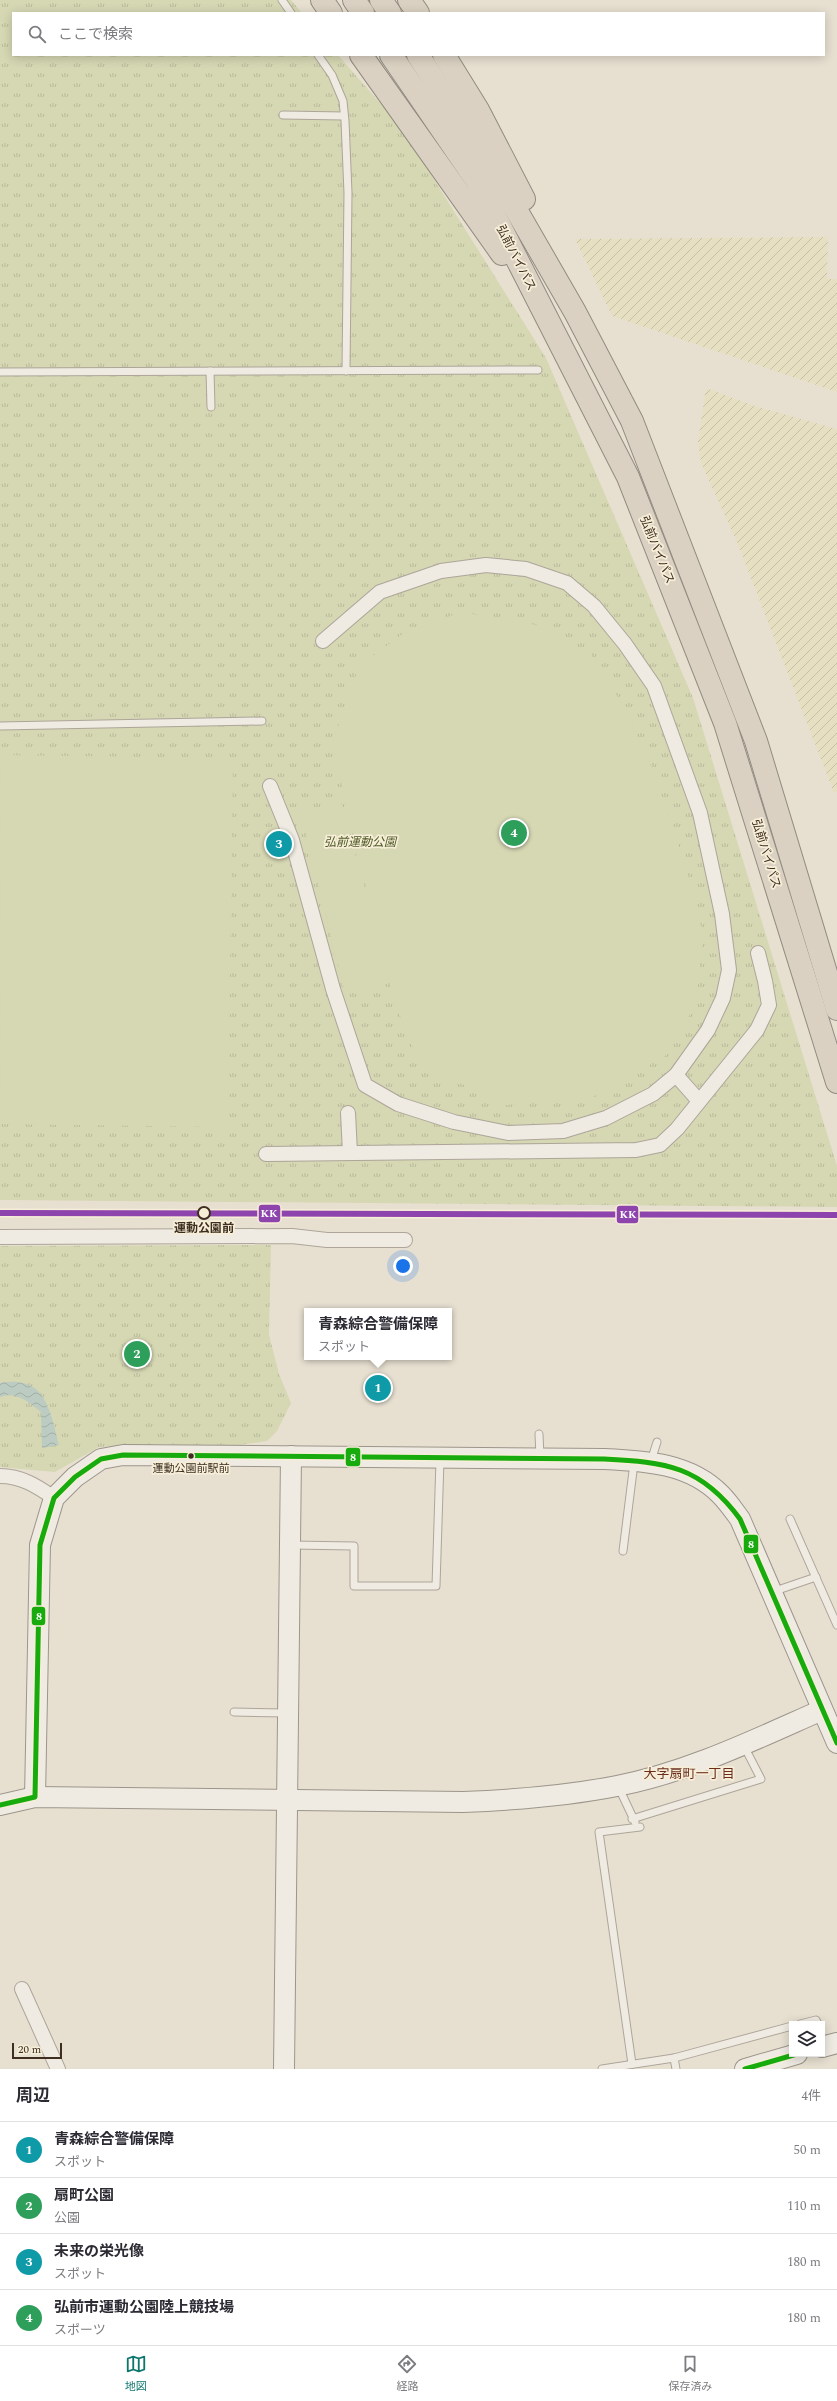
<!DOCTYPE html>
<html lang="ja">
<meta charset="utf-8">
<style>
body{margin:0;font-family:Spectral,"Noto Sans JP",serif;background:#f2f2f3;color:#2b2b33}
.controls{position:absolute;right:12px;bottom:12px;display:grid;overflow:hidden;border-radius:0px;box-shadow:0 2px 10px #0003}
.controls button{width:36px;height:36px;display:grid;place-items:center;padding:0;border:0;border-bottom:1px solid #e1e1e2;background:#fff;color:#2b2b33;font:20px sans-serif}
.scale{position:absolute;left:12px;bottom:10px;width:50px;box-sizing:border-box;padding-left:4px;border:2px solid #3d2e20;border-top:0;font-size:11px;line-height:14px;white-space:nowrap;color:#3d2e20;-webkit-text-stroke:3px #f7eed8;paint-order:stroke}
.you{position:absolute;left:403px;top:1266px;width:14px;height:14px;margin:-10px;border:3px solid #fff;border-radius:50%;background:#1a73e8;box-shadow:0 0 0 6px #1a73e833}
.badge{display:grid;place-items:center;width:26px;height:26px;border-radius:50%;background:#0f766e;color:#fff;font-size:13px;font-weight:700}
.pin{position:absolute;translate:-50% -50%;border:2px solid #fff;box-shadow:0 1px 4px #0006}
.popup{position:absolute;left:304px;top:1308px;width:148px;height:52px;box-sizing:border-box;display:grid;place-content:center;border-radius:0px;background:#fff;filter:drop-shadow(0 1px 3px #0005);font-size:13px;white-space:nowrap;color:#7c7c81}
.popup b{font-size:15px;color:#2b2b33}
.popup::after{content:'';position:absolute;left:50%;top:100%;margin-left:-8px;border:8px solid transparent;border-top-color:#fff}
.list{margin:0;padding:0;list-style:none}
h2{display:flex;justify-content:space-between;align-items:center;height:52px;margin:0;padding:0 16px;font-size:17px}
h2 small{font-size:13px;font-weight:400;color:#7c7c81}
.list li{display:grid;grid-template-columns:26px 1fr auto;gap:12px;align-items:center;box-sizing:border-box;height:56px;padding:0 16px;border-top:1px solid #e1e1e2}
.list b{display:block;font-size:15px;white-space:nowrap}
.list p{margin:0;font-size:13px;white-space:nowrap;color:#7c7c81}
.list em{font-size:13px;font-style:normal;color:#7c7c81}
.icon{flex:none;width:22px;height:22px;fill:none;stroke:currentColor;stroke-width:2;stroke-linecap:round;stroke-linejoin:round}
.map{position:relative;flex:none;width:837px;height:2069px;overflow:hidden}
.search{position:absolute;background:#fff;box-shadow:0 2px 10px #0003;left:12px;right:12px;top:12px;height:44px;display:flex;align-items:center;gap:10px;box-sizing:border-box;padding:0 14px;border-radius:0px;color:#7c7c81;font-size:15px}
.sheet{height:276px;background:#fff}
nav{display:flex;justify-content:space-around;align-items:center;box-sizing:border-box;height:56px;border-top:1px solid #e1e1e2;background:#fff;font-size:11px;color:#7c7c81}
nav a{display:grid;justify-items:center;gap:2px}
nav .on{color:#0f766e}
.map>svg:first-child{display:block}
.farmland{fill:url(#farmland-furrows)}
.park{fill:url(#park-tufts)}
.garden{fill:#d6d7b3}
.water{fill:url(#water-waves)}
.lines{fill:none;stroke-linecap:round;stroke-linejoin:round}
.lane-casing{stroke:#ada599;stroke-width:9}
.street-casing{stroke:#ada599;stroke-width:16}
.secondary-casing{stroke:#9c958a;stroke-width:22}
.highway-casing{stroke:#928b80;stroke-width:24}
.lane{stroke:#efebe3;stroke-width:7}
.street{stroke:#efebe3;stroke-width:14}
.secondary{stroke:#efebe3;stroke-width:20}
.highway{stroke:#dad1c2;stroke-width:22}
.bus-1-casing{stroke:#f7eed8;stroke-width:8}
.bus-1{stroke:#18ab0d;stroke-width:5}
.rail-1-casing{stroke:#f7eed8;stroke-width:9}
.rail-1{stroke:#8e44ad;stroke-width:6}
.stop-dot{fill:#f7eed8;stroke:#3d2e20;stroke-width:2}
.bus-dot{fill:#3d2e20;stroke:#f7eed8;stroke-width:1.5}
.labels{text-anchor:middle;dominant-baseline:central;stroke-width:3.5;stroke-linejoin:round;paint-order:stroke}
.bus-label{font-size:11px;fill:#3d2e20;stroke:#f7eed8}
.street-label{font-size:12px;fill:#3d2e20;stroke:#f7eed8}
.park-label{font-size:12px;font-style:italic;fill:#4d5a26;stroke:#f7eed8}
.stop-label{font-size:12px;font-weight:bold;fill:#3d2e20;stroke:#f7eed8}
.neighbourhood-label{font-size:13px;fill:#6b2e1e;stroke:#f7eed8}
.line-badge{stroke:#f7eed8;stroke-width:1.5}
.badge-label{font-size:11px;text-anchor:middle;font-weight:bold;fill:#fff}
</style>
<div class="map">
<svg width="837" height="2069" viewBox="0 0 837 2069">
<defs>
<pattern id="farmland-furrows" width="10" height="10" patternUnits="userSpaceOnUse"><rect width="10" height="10" fill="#e6dfc2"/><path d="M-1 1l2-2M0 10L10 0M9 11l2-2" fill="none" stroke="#c6c0a6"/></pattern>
<pattern id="park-tufts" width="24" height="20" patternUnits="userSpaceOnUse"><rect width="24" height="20" fill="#d6d7b3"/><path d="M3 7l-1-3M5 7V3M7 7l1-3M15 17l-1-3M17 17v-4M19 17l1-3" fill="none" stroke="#b9b99a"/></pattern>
<pattern id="water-waves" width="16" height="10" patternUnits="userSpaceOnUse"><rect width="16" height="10" fill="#bcccc2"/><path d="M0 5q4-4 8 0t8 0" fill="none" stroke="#a2b0a6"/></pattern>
</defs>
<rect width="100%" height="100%" fill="#e7e0d1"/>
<!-- farmland -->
<g class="farmland">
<polygon points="828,237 827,279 837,279 837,392 612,316 575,239"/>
<polygon points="706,388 755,406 837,429 837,792 834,793 737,542 701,463 698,441"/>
</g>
<!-- park -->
<g class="park">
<polygon points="0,0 291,0 302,13 13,13 13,55 338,55 401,127 546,358 693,698 837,1166 837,1207 0,1200"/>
<polygon points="271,1245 269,1335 279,1374 291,1403 277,1431 267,1441 219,1448 166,1444 99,1447 55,1472 0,1467 0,1246"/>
</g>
<!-- garden -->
<g class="garden">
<polygon points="461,612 536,625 590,653 627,712 655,775 685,864 703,934 696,1004 665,1056 591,1098 506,1105 430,1069 409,1042 389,982 345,993 301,813 341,802 377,934 332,744 359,666 404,633"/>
<polygon points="1,755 233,758 228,1127 0,1124"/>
</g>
<!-- water -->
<path class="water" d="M 4,1382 C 10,1382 17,1381 23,1383 C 49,1388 53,1424 59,1445 L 42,1448 L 41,1412 C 28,1402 17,1391 0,1397 L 0,1383 Z"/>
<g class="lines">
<!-- lane casing -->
<g class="lane-casing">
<g id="lane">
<polyline points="282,0 291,13"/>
<polyline points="318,55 332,75 343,101 345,121 348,193 346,371"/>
<polyline points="283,115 344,116"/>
<polyline points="210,371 211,407"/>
<polyline points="0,372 538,370"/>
<polyline points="0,726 262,721"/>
<polyline points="539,1434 540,1457"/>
<polyline points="651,1461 657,1442"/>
<polyline points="790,1519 837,1625"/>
<polyline points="291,1545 354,1546 354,1586 436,1586 440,1460"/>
<polyline points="623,1551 634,1463"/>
<polyline points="772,1592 816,1577"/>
<polyline points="234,1712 286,1713"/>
<polyline points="618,1786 635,1822"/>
<polyline points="632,1819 761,1779 744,1746"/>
<polyline points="800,2024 816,2020 818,2024"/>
<polyline points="674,2058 676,2069"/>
<polyline points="632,2064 599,1832 640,1827"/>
<polyline points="602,2069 674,2058 792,2026"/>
</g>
</g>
<!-- street casing -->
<g class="street-casing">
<g id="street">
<polyline points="270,786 292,840 333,989 365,1085 398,1104 454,1122 508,1133 563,1131 606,1118 653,1094 676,1075 708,1030 723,998 729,970 722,914 700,813 654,686 625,644 594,606 567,583 526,569 486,565 441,571 380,592 323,641"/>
<polyline points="676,1075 699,1101"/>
<polyline points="348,1113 350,1153"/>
<polyline points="266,1154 636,1150 660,1145 677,1129 757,1030 769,1005 765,981 758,953"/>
<polyline points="0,1237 292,1236 327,1240 405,1240"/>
<path d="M 0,1476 C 21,1476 37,1486 54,1498"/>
<polyline points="22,1989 58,2069"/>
</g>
</g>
<!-- secondary casing -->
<g class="secondary-casing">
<g id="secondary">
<path d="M 35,1797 L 40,1545 L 54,1498 L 75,1477 L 101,1459 L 123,1455 L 604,1459 C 646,1461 690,1463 721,1495 C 728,1502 734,1511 740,1519 L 837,1743"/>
<path d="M 0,1805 L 35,1797 L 463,1802 C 515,1800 566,1796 617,1786 C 689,1772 756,1739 822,1710"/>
<polyline points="822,2047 837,2043"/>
<polyline points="284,2069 291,1456"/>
<polyline points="745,2069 797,2054"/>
</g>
</g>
<!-- highway casing -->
<g class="highway-casing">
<g id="highway">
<polyline points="322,0 331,13"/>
<polyline points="354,0 363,13"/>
<polyline points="381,0 390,13"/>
<polyline points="409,0 418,13"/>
<polyline points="361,55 502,254"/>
<polyline points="391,55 477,181 628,477 725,723 837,1082"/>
<polyline points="418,55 503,187 575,312 632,421 756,741 837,1009"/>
<polyline points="444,55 478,110 524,199"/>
</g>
</g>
<!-- lane -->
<use href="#lane" class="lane"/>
<!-- street -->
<use href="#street" class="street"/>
<!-- secondary -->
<use href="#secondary" class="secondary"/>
<!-- highway -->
<use href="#highway" class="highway"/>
<!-- bus-1 casing -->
<g class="bus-1-casing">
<g id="bus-1">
<path d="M 0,1805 L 35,1797 L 40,1545 L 54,1498 L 75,1477 L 101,1459 L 123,1455 L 604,1459 C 666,1462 701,1466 740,1519 L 837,1743"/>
<polyline points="745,2069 797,2054"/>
</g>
</g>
<!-- bus-1 -->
<use href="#bus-1" class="bus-1"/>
<!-- rail-1 casing -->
<g class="rail-1-casing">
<polyline id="rail-1" points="0,1213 837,1215"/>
</g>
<!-- rail-1 -->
<use href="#rail-1" class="rail-1"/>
</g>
<!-- markers -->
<circle class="stop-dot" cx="204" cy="1213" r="6"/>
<circle class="bus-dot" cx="191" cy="1456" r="3.5"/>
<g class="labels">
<!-- bus labels -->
<g class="bus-label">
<text x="191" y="1468">運動公園前駅前</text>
</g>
<!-- street labels -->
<g class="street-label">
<text transform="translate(516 258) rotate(63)">弘前バイパス</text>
<text transform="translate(657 550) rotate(68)">弘前バイパス</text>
<text transform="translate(766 854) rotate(73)">弘前バイパス</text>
</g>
<!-- park labels -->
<g class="park-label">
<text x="360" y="842">弘前運動公園</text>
</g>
<!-- stop labels -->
<g class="stop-label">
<text x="204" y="1228">運動公園前</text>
</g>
<!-- neighbourhood labels -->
<g class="neighbourhood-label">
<text x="689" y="1774">大字扇町一丁目</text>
</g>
</g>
<g class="line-badge">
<rect x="258" y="1204" width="23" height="19" rx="4" fill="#8e44ad"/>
<rect x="616" y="1205" width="23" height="19" rx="4" fill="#8e44ad"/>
<rect x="345" y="1447" width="16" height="20" rx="4" fill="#18ab0d"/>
<rect x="743" y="1534" width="16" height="20" rx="4" fill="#18ab0d"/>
<rect x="31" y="1606" width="15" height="20" rx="4" fill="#18ab0d"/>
</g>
<g class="badge-label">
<text x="269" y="1217">KK</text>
<text x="628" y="1218">KK</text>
<text x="353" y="1461">8</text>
<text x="751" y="1548">8</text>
<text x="39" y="1620">8</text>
</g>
</svg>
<div class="controls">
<button><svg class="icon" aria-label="layers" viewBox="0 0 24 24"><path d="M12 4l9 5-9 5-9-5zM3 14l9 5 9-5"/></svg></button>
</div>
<div class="scale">20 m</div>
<div class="you"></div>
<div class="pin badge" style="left:378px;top:1388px;background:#0f9aa8">1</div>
<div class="popup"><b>青森綜合警備保障</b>スポット</div>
<div class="pin badge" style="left:137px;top:1354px;background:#2e9e5b">2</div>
<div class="pin badge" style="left:279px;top:844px;background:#0f9aa8">3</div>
<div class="pin badge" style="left:514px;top:833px;background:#2e9e5b">4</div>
<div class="search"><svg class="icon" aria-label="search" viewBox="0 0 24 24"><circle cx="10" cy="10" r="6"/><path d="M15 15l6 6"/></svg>ここで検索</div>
</div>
<section class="sheet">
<h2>周辺<small>4件</small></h2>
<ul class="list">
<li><span class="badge" style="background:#0f9aa8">1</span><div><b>青森綜合警備保障</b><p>スポット</p></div><em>50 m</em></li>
<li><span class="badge" style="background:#2e9e5b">2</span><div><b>扇町公園</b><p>公園</p></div><em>110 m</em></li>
<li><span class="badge" style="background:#0f9aa8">3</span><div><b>未来の栄光像</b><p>スポット</p></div><em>180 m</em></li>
<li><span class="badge" style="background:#2e9e5b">4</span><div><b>弘前市運動公園陸上競技場</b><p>スポーツ</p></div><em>180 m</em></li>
</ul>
</section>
<nav>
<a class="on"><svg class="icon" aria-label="map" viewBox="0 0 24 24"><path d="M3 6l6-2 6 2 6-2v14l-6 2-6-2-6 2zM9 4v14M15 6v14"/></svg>地図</a>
<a><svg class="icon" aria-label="directions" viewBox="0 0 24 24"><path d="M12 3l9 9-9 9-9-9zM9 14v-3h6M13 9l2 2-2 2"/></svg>経路</a>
<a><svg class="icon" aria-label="saved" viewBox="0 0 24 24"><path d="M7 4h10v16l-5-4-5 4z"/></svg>保存済み</a>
</nav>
